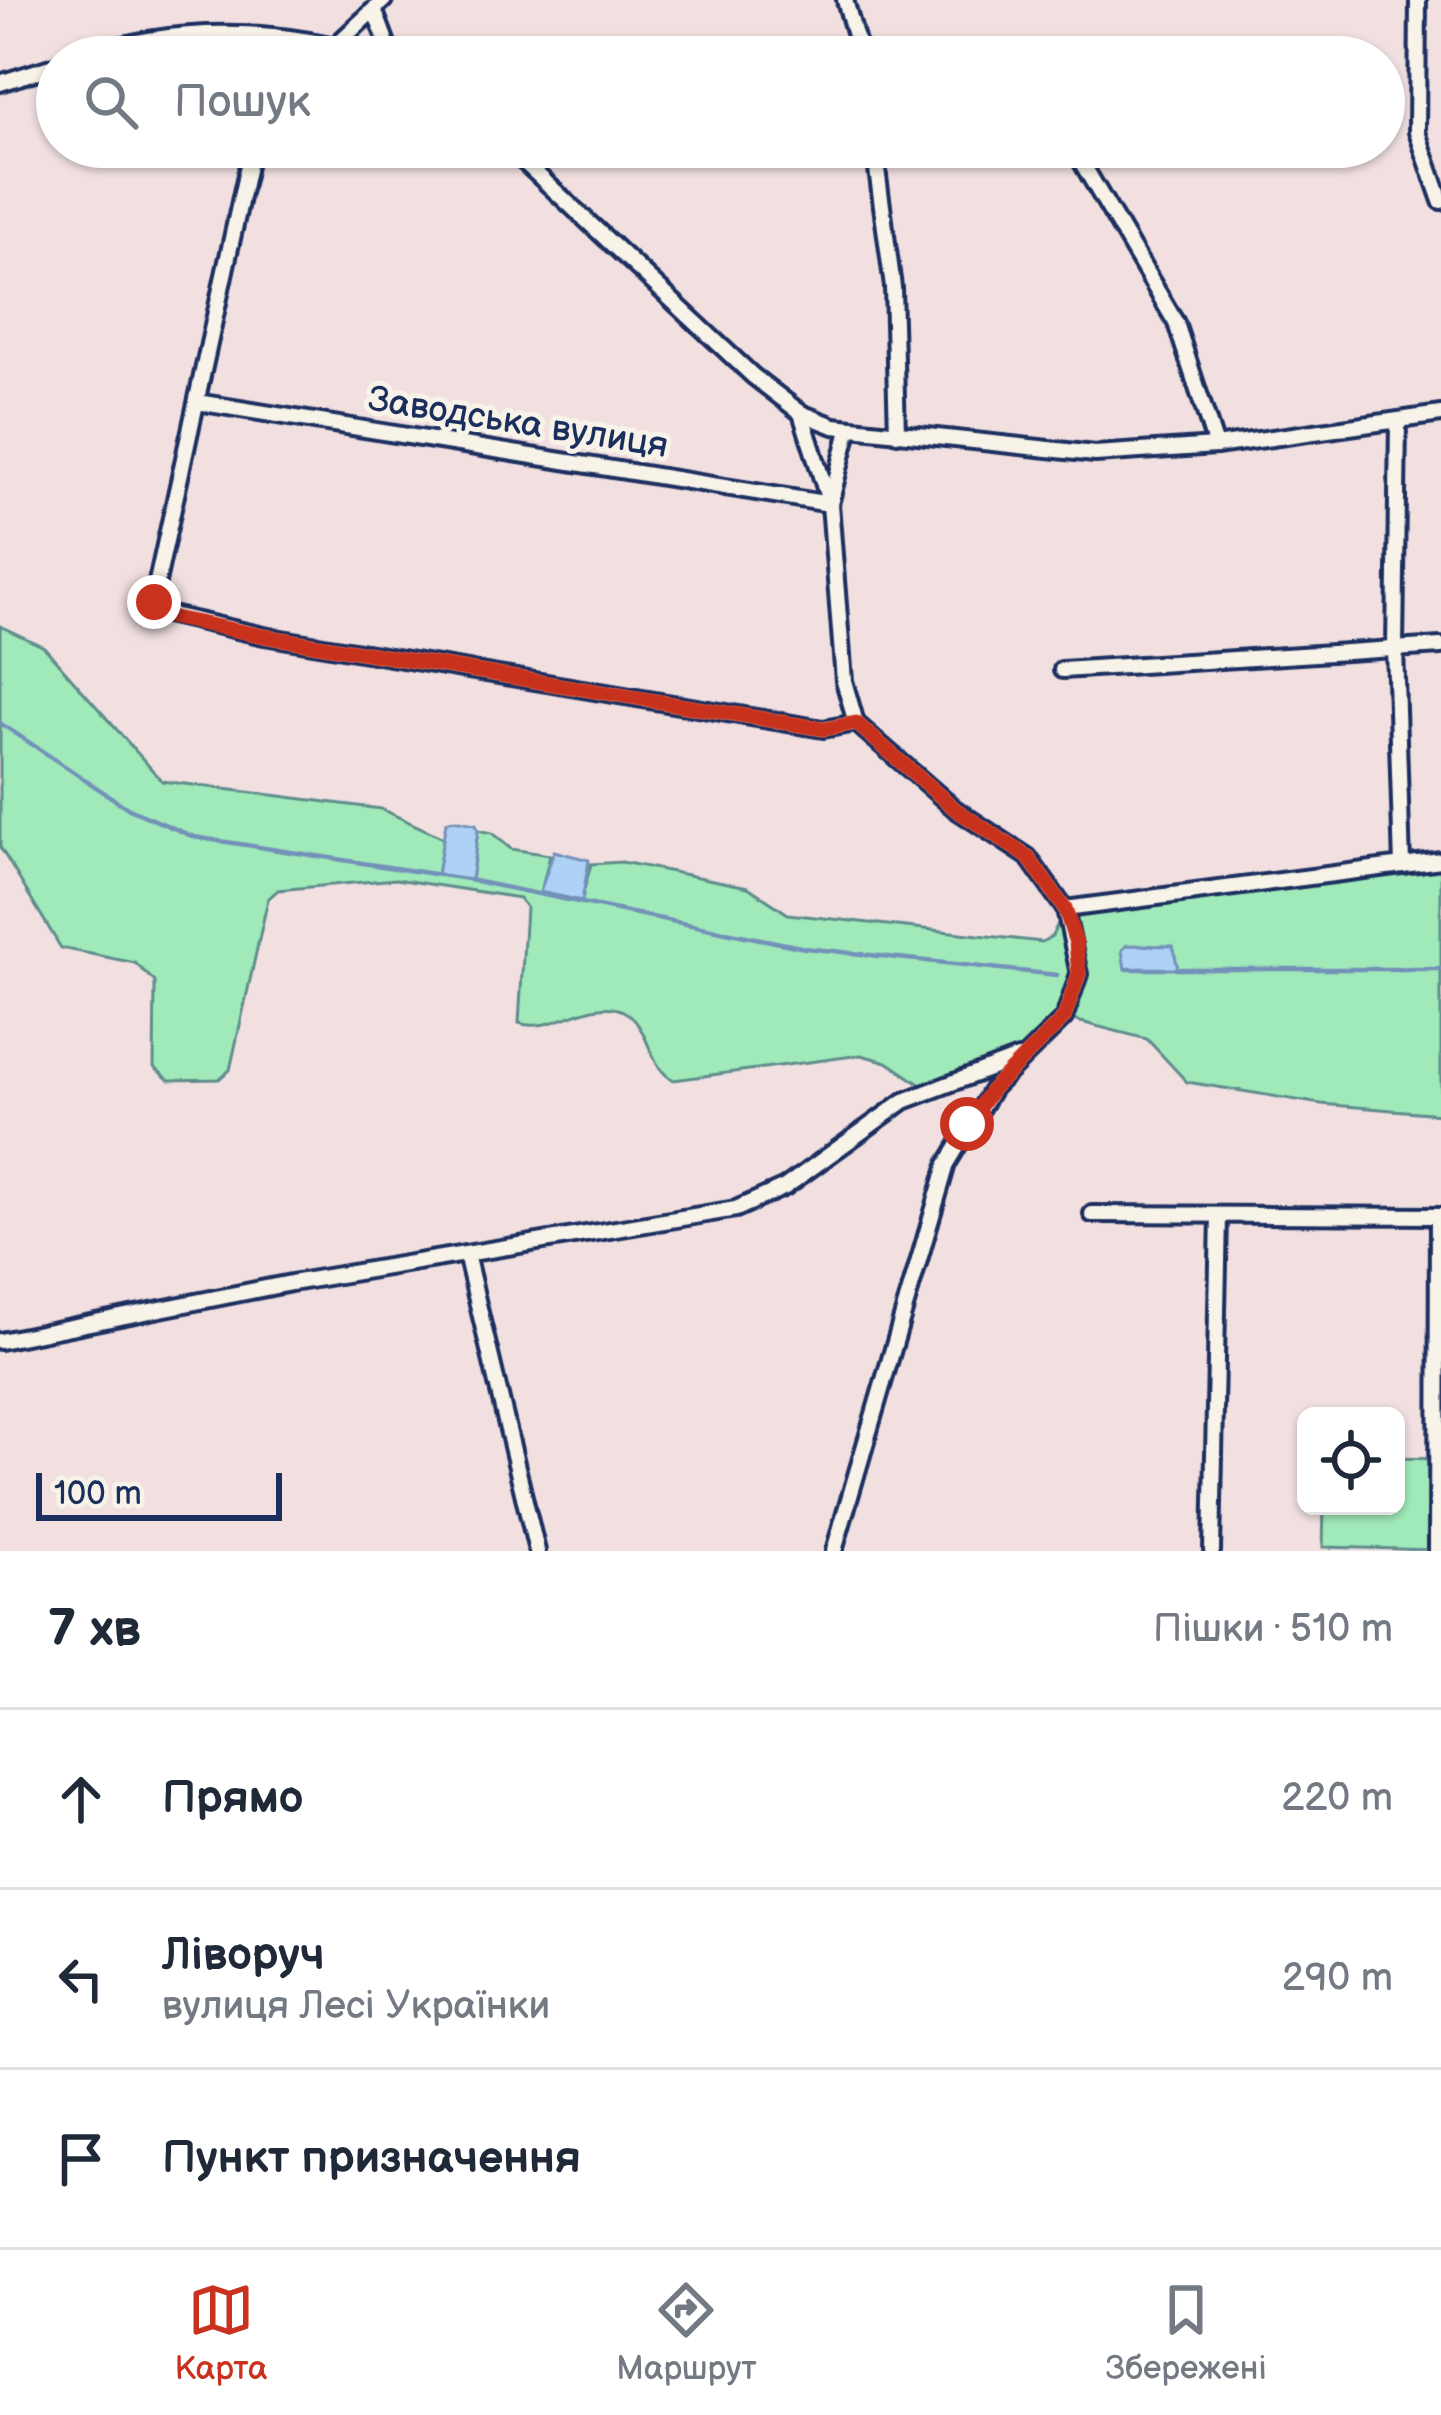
<!DOCTYPE html>
<html lang="uk">
<meta charset="utf-8">
<style>
body{margin:0;font-family:"Balsamiq Sans",sans-serif;background:#f2f2f3;color:#1f2937}
.controls{position:absolute;right:36px;bottom:36px;display:grid;overflow:hidden;border-radius:18px;box-shadow:0 3px 9px #0004}
.controls button{width:108px;height:108px;display:grid;place-items:center;padding:0;border:0;border-bottom:3px solid #e0e1e3;background:#fff;color:#1f2937;font:60px sans-serif}
.scale{position:absolute;left:36px;bottom:30px;width:246px;box-sizing:border-box;padding-left:12px;border:6px solid #1b2f5e;border-top:0;font-size:33px;line-height:42px;white-space:nowrap;color:#1b2f5e;-webkit-text-stroke:9px #f7f3e8;paint-order:stroke}
.stop{position:absolute;width:36px;height:36px;margin:-27px;border:9px solid #c8321e;border-radius:50%;background:#fff}
.stop.end{background:#c8321e;border-color:#fff;box-shadow:0 3px 12px #0008}
.list{margin:0;padding:0;list-style:none}
h2{display:flex;justify-content:space-between;align-items:center;height:156px;margin:0;padding:0 48px;font-size:51px}
h2 small{font-size:39px;font-weight:400;color:#747a83}
.list li{display:grid;grid-template-columns:78px 1fr auto;gap:36px;align-items:center;box-sizing:border-box;height:180px;padding:0 48px;border-top:3px solid #e0e1e3}
.list b{display:block;font-size:45px;white-space:nowrap}
.list p{margin:0;font-size:39px;white-space:nowrap;color:#747a83}
.list em{font-size:39px;font-style:normal;color:#747a83}
.icon{flex:none;width:66px;height:66px;fill:none;stroke:currentColor;stroke-width:2;stroke-linecap:round;stroke-linejoin:round}
.map{position:relative;flex:none;width:1441px;height:1551px;overflow:hidden}
.search{position:absolute;background:#fff;box-shadow:0 3px 9px #0004;left:36px;right:36px;top:36px;height:132px;display:flex;align-items:center;gap:30px;box-sizing:border-box;padding:0 42px;border-radius:66px;color:#747a83;font-size:45px}
.sheet{height:696px;background:#fff}
nav{display:flex;justify-content:space-around;align-items:center;box-sizing:border-box;height:168px;border-top:3px solid #e0e1e3;background:#fff;font-size:33px;color:#747a83}
nav a{display:grid;justify-items:center;gap:6px}
nav .on{color:#c8321e}
.map>svg:first-child{display:block}
.green{fill:#a0eab9;stroke:#5e8c8c;stroke-width:3}
.water{fill:#aed2f6;stroke:#7391b9;stroke-width:3}
.lines{fill:none;stroke-linecap:round;stroke-linejoin:round}
.stream{stroke:#7391b9;stroke-width:4.5}
.street-casing{stroke:#1b2f5e;stroke-width:22}
.street{stroke:#f7f3e8;stroke-width:14}
.route{stroke:#c8321e;stroke-width:15}
.labels{text-anchor:middle;dominant-baseline:central;stroke-width:10;stroke-linejoin:round;paint-order:stroke}
.street-label{font-size:36px;fill:#1b2f5e;stroke:#f7f3e8}
</style>
<div class="map">
<svg width="1441" height="1551" viewBox="0 0 1441 1551">
<rect width="100%" height="100%" fill="#f2e0e1"/>
<filter id="ink" filterUnits="userSpaceOnUse"><feTurbulence type="fractalNoise" baseFrequency=".00833" numOctaves="2"/><feDisplacementMap in="SourceGraphic" scale="24" xChannelSelector="R" yChannelSelector="G"/><feConvolveMatrix kernelMatrix="1 2 1 2 8 2 1 2 1" color-interpolation-filters="sRGB"/></filter>
<g filter="url(#ink)">
<!-- green -->
<g class="green">
<path d="M 0,626 L 44,647 L 162,781 L 381,809 L 443,838 L 438,875 L 471,880 L 478,830 L 492,833 L 511,849 L 550,855 L 541,892 L 581,901 L 591,864 L 622,862 L 748,887 L 788,914 L 1042,942 L 1052,936 L 1065,909 L 1441,860 L 1441,1114 L 1321,1104 L 1187,1082 L 1147,1039 L 1065,1018 L 1044,1042 L 927,1089 L 887,1062 L 861,1055 L 674,1080 C 648,1069 650,1024 623,1011 C 591,996 552,1035 519,1023 L 526,907 L 519,898 L 396,879 L 278,890 L 268,899 L 230,1070 L 219,1079 L 169,1080 L 154,1067 L 155,982 L 135,963 L 61,948 L 0,847 Z"/>
<polygon points="1396,1458 1439,1459 1437,1550 1323,1547 1324,1508 1396,1506"/>
</g>
<!-- water -->
<g class="water">
<polygon points="453,820 476,824 478,830 471,880 437,875 446,822"/>
<polygon points="554,851 589,860 582,901 540,892"/>
<polygon points="1127,945 1173,946 1178,969 1125,969 1122,950"/>
</g>
<g class="lines">
<!-- stream -->
<g class="stream">
<polyline points="0,723 129,809 194,837 440,875"/>
<polyline points="469,880 805,948 1057,975"/>
<polyline points="1128,969 1164,969"/>
<polyline points="1176,969 1441,969"/>
</g>
<!-- street casing -->
<g class="street-casing">
<g id="street">
<polyline points="845,0 861,57"/>
<polyline points="1418,0 1417,132 1441,201"/>
<polyline points="375,12 392,57"/>
<polyline points="336,45 384,0"/>
<path d="M 81,57 C 175,25 280,27 375,57"/>
<polyline points="272,57 276,39"/>
<polyline points="0,83 57,65"/>
<polyline points="252,147 155,591 158,612 264,636 823,729 856,723"/>
<polyline points="508,147 753,376 801,413 834,426 1095,454 1216,446 1441,414"/>
<polyline points="874,147 893,287 897,434"/>
<polyline points="1078,156 1176,323 1216,446"/>
<polyline points="197,402 830,504 849,430"/>
<polyline points="801,413 830,504 844,681 856,723 955,809 1028,857 1065,909 1079,974 1064,1018 993,1088 947,1164 834,1551"/>
<polyline points="1398,422 1395,648 1402,865"/>
<polyline points="1062,670 1441,646"/>
<polyline points="1065,909 1441,860"/>
<polyline points="1092,1214 1441,1216"/>
<polyline points="466,1254 537,1551"/>
<polyline points="0,1341 291,1283 736,1209 785,1187 904,1101 1018,1058"/>
<polyline points="1212,1551 1219,1215"/>
<polyline points="1437,1551 1438,1216"/>
</g>
</g>
<!-- street -->
<use href="#street" class="street"/>
</g>
</g>
<g class="lines" filter="url(#ink)">
<!-- route -->
<polyline class="route" points="154,602 169,617 264,636 824,729 856,723 955,809 1028,857 1065,909 1076,943 1079,974 1064,1018 993,1088 967,1124"/>
</g>
<g class="labels">
<!-- street labels -->
<g class="street-label">
<text transform="translate(518 423) rotate(9)">Заводська вулиця</text>
</g>
</g>
</svg>
<div class="controls">
<button><svg class="icon" aria-label="locate" viewBox="0 0 24 24"><circle cx="12" cy="12" r="6"/><path d="M12 2v4M12 18v4M2 12h4M18 12h4"/></svg></button>
</div>
<div class="scale">100 m</div>
<div class="stop" style="left:967px;top:1124px"></div>
<div class="stop end" style="left:154px;top:602px"></div>
<div class="search"><svg class="icon" aria-label="search" viewBox="0 0 24 24"><circle cx="10" cy="10" r="6"/><path d="M15 15l6 6"/></svg>Пошук</div>
</div>
<section class="sheet">
<h2>7 хв<small>Пішки · 510 m</small></h2>
<ul class="list">
<li><svg class="icon" aria-label="ahead" viewBox="0 0 24 24"><path d="M12 20V5M6 11l6-6 6 6"/></svg><div><b>Прямо</b></div><em>220 m</em></li>
<li><svg class="icon" aria-label="left" viewBox="0 0 24 24"><path d="M17 20v-9H6M10 6l-5 5 5 5"/></svg><div><b>Ліворуч</b><p>вулиця Лесі Українки</p></div><em>290 m</em></li>
<li><svg class="icon" aria-label="arrive" viewBox="0 0 24 24"><path d="M6 21V4h12l-3 4 3 4H6"/></svg><div><b>Пункт призначення</b></div></li>
</ul>
</section>
<nav>
<a class="on"><svg class="icon" aria-label="map" viewBox="0 0 24 24"><path d="M3 6l6-2 6 2 6-2v14l-6 2-6-2-6 2zM9 4v14M15 6v14"/></svg>Карта</a>
<a><svg class="icon" aria-label="directions" viewBox="0 0 24 24"><path d="M12 3l9 9-9 9-9-9zM9 14v-3h6M13 9l2 2-2 2"/></svg>Маршрут</a>
<a><svg class="icon" aria-label="saved" viewBox="0 0 24 24"><path d="M7 4h10v16l-5-4-5 4z"/></svg>Збережені</a>
</nav>
